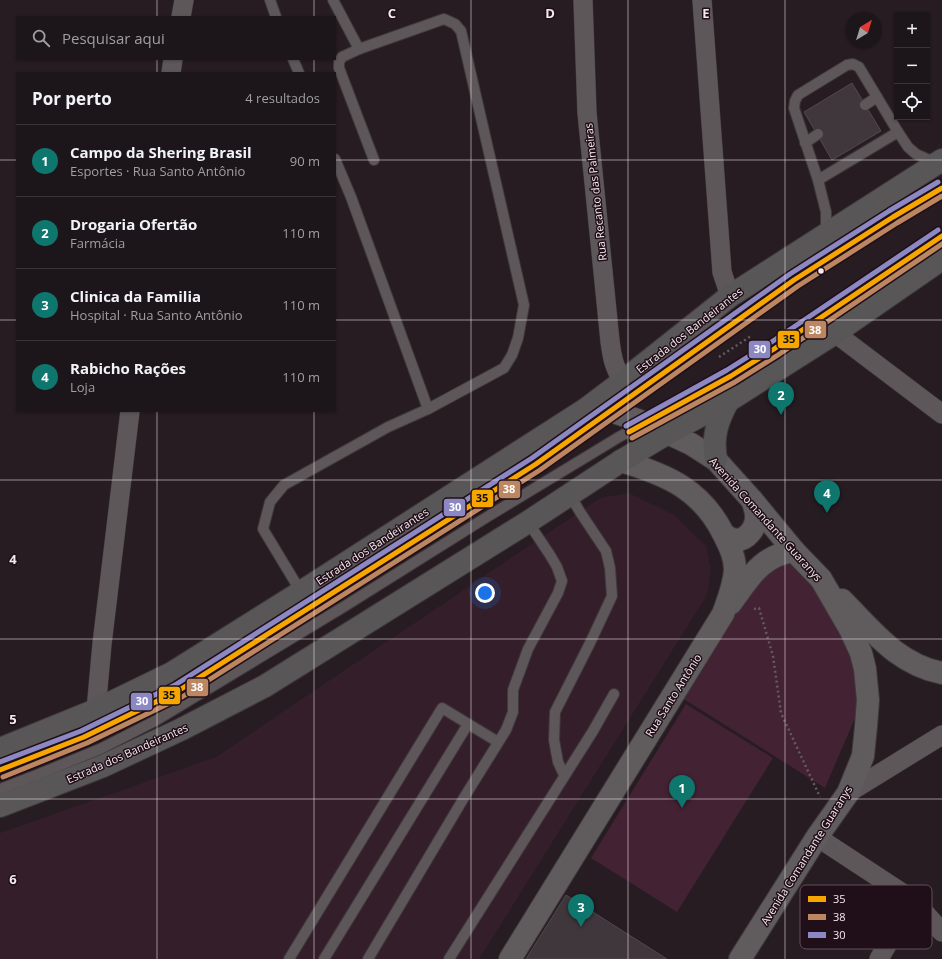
<!DOCTYPE html>
<html lang="pt">
<meta charset="utf-8">
<style>
body{margin:0;font-family:"Open Sans",sans-serif;background:#251e22;color:#f1f3f6}
.controls{position:absolute;right:12px;top:12px;display:grid;overflow:hidden;border-radius:0px;box-shadow:0 1px 3px #0004}
.controls button{width:36px;height:36px;display:grid;place-items:center;padding:0;border:0;border-bottom:1px solid #3a3438;background:#1c1519;color:#f1f3f6;font:20px sans-serif}
.compass{position:absolute;left:846px;top:12px;width:36px;height:36px;border-radius:50%;background:#1c1519;box-shadow:0 1px 3px #0004;rotate:38deg}
.you{position:absolute;left:485px;top:593px;width:14px;height:14px;margin:-10px;border:3px solid #fff;border-radius:50%;background:#1a73e8;box-shadow:0 0 0 6px #1a73e833}
.badge{display:grid;place-items:center;width:26px;height:26px;border-radius:50%;background:#0f766e;color:#fff;font-size:13px;font-weight:700}
.pin{position:absolute;translate:-50% -33px;filter:drop-shadow(0 1px 2px #0008)}
.pin::after{content:'';position:absolute;top:21px;width:14px;height:12px;background:inherit;clip-path:polygon(0 0,100% 0,50% 100%)}
.list{margin:0;padding:0;list-style:none}
h2{display:flex;justify-content:space-between;align-items:center;height:52px;margin:0;padding:0 16px;font-size:17px}
h2 small{font-size:13px;font-weight:400;color:#a09fa2}
.list li{display:grid;grid-template-columns:26px 1fr auto;gap:12px;align-items:center;box-sizing:border-box;height:72px;padding:0 16px;border-top:1px solid #3a3438}
.list b{display:block;font-size:15px;white-space:nowrap}
.list p{margin:0;font-size:13px;white-space:nowrap;color:#a09fa2}
.list em{font-size:13px;font-style:normal;color:#a09fa2}
.icon{flex:none;width:22px;height:22px;fill:none;stroke:currentColor;stroke-width:2;stroke-linecap:round;stroke-linejoin:round}
.map{position:relative;flex:none;width:942px;height:959px;overflow:hidden}
.search{position:absolute;background:#1c1519;box-shadow:0 1px 3px #0004;left:16px;top:16px;width:320px;height:44px;display:flex;align-items:center;gap:10px;box-sizing:border-box;padding:0 14px;border-radius:0px;color:#a09fa2;font-size:15px}
.panel{position:absolute;background:#1c1519;box-shadow:0 1px 3px #0004;left:16px;top:72px;width:320px;height:340px;border-radius:0px}
.map>svg:first-child{display:block}
.built{fill:#341e2a}
.green{fill:#432234}
.building{fill:#40373c;stroke:#51484d}
.lines{fill:none;stroke-linecap:round;stroke-linejoin:round}
.lane-casing{stroke:#40393c;stroke-width:12}
.street-casing{stroke:#40393c;stroke-width:20}
.secondary-casing{stroke:#40393c;stroke-width:24}
.primary-casing{stroke:#40393c;stroke-width:24}
.path{stroke:#635c5f;stroke-width:2.5;stroke-dasharray:2 3;stroke-linecap:butt}
.lane{stroke:#5e575a;stroke-width:10}
.street{stroke:#5e575a;stroke-width:19}
.secondary{stroke:#605c5d;stroke-width:22}
.primary{stroke:#585657;stroke-width:22}
.bus-1-casing{stroke:#200f18;stroke-width:8}
.bus-2-casing{stroke:#200f18;stroke-width:8}
.bus-3-casing{stroke:#200f18;stroke-width:8}
.bus-1{stroke:#f7a600;stroke-width:5}
.bus-2{stroke:#bb8660;stroke-width:5}
.bus-3{stroke:#8c88c3;stroke-width:5}
.grid{fill:none;stroke:#f7e9f0;stroke-width:1;stroke-opacity:0.55}
.bus-dot{fill:#f7e9f0;stroke:#200f18;stroke-width:1.5}
.labels{text-anchor:middle;dominant-baseline:central;stroke-width:3;stroke-linejoin:round;paint-order:stroke}
.street-label{font-size:11px;fill:#f7e9f0;stroke:#200f18}
.key{fill:#200f18;stroke:#605059;stroke-width:1}
.key-label{font-size:11px;fill:#f7e9f0}
.grid-label{font-size:13px;text-anchor:middle;font-weight:bold;fill:#f7e9f0;stroke:#200f18;stroke-width:3;stroke-linejoin:round;paint-order:stroke}
.line-badge{stroke:#200f18;stroke-width:1.5}
.badge-label{font-size:11px;text-anchor:middle;font-weight:bold;fill:#fff}
.pale-badge-label{font-size:11px;text-anchor:middle;font-weight:bold;fill:#111}
</style>
<div class="map">
<svg width="942" height="959" viewBox="0 0 942 959">
<rect width="100%" height="100%" fill="#261c21"/>
<!-- built -->
<polygon class="built" points="629,493 674,515 706,546 711,570 707,595 479,959 0,959 0,833 216,757 600,498"/>
<!-- green -->
<g class="green">
<polygon points="794,560 815,588 837,626 854,664 858,711 825,788 682,698 732,611 773,565"/>
<polygon points="686,704 773,758 677,912 591,858"/>
</g>
<!-- building -->
<g class="building">
<polygon points="852,83 881,131 832,160 804,112"/>
<polygon points="566,895 667,959 526,959"/>
</g>
<g class="lines">
<!-- lane casing -->
<g class="lane-casing">
<g id="lane">
<polyline points="270,0 276,17"/>
<polyline points="333,0 359,49"/>
<polyline points="293,59 299,73"/>
<polyline points="865,105 877,97"/>
<polyline points="805,143 818,134"/>
<polyline points="374,160 339,68 339,62 342,57 359,49 444,19 455,24 461,31 524,305 518,338 512,355 504,368 428,409"/>
<polyline points="818,180 898,132"/>
<polyline points="826,234 826,212 818,180 794,108 795,101 798,95 847,65 853,64 859,67 898,132 908,147 916,154 936,163"/>
<polyline points="301,592 263,529 270,502 284,485 388,427 428,409 351,197 335,159"/>
<polyline points="0,770 84,737 178,691 536,464 794,280 893,217 942,188"/>
<polyline points="564,775 558,762 554,740 555,712 590,643 612,596 610,568 606,551 580,512 570,495"/>
<polyline points="0,789 39,774 100,749 155,721 345,606 487,517 619,437 731,376 774,349 942,236"/>
<polyline points="289,959 442,708 498,742"/>
<polyline points="324,959 468,724"/>
<polyline points="368,959 465,796 506,730 513,712 513,690 528,649 558,593 562,581 557,567 550,555 528,522"/>
<polyline points="449,959 593,731 614,694"/>
</g>
</g>
<!-- street casing -->
<g class="street-casing">
<g id="street">
<path d="M 583,0 L 587,113 L 610,341 C 612,357 614,368 623,381"/>
<polyline points="702,0 722,272 730,296"/>
<polyline points="181,17 184,0"/>
<polyline points="171,73 173,59"/>
<polyline points="835,333 942,414"/>
<polyline points="96,710 102,644 130,411"/>
<polyline points="848,793 942,735"/>
<polyline points="817,837 913,900 942,932"/>
<polyline points="879,959 913,900"/>
</g>
</g>
<!-- secondary casing -->
<g class="secondary-casing">
<g id="secondary">
<polyline points="586,409 611,411 646,423 691,444 716,460 752,500 794,551 821,579 850,629 861,653 865,669 868,700 866,726 863,756 848,793 817,837 740,959"/>
<path d="M 724,534 C 727,537 731,539 735,540 C 747,541 757,527 756,516 C 756,510 754,505 752,500"/>
<path d="M 842,600 C 873,631 897,664 942,673"/>
<path d="M 731,603 C 750,578 760,556 794,551"/>
<path d="M 510,959 L 723,614 C 728,600 734,586 735,570 C 735,557 730,547 724,535 C 702,490 668,475 621,461"/>
</g>
</g>
<!-- primary casing -->
<g class="primary-casing">
<g id="primary">
<path d="M 716,460 C 712,436 717,422 728,401"/>
<polyline points="0,749 96,710 172,673 301,592 586,409 623,381 730,296 942,160"/>
<polyline points="0,806 103,766 182,729 265,686 528,522 621,461 668,433 728,401 835,333 942,259"/>
</g>
</g>
<!-- path -->
<g class="path">
<polyline points="719,357 751,336"/>
<polyline points="754,609 759,608 773,656 781,713 820,797"/>
</g>
<!-- lane -->
<use href="#lane" class="lane"/>
<!-- street -->
<use href="#street" class="street"/>
<!-- secondary -->
<use href="#secondary" class="secondary"/>
<!-- primary -->
<use href="#primary" class="primary"/>
<!-- bus-1 casing -->
<g class="bus-1-casing">
<g id="bus-1">
<polyline points="629,432 731,376 774,349 942,236"/>
<polyline points="0,770 84,737 178,691 536,464 794,280 893,217 942,188"/>
</g>
</g>
<!-- bus-2 casing -->
<g class="bus-2-casing">
<g id="bus-2">
<polyline points="632,438 735,382 778,355 942,244"/>
<polyline points="3,777 87,743 182,697 540,470 798,286 897,223 942,196"/>
</g>
</g>
<!-- bus-3 casing -->
<g class="bus-3-casing">
<g id="bus-3">
<polyline points="626,426 727,370 770,343 938,230"/>
<polyline points="0,762 81,731 175,685 532,458 790,274 889,211 938,182"/>
</g>
</g>
<!-- bus-1 -->
<use href="#bus-1" class="bus-1"/>
<!-- bus-2 -->
<use href="#bus-2" class="bus-2"/>
<!-- bus-3 -->
<use href="#bus-3" class="bus-3"/>
</g>
<!-- grid -->
<path class="grid" d="M 157,0 L 157,17M 314,0 L 314,17M 471,0 L 471,959M 628,0 L 628,959M 785,0 L 785,959M 157,59 L 157,73M 314,59 L 314,73M 0,160 L 17,160M 335,160 L 942,160M 0,320 L 17,320M 335,320 L 942,320M 157,411 L 157,959M 314,411 L 314,959M 0,480 L 942,480M 0,639 L 942,639M 0,799 L 942,799"/>
<!-- markers -->
<circle class="bus-dot" cx="821" cy="271" r="3.5"/>
<g class="labels">
<!-- street labels -->
<g class="street-label">
<text transform="translate(595 192) rotate(-96)">Rua Recanto das Palmeiras</text>
<text transform="translate(689 330) rotate(-38)">Estrada dos Bandeirantes</text>
<text transform="translate(766 519) rotate(48)">Avenida Comandante Guaranys</text>
<text transform="translate(372 546) rotate(-33)">Estrada dos Bandeirantes</text>
<text transform="translate(673 695) rotate(-58)">Rua Santo Antônio</text>
<text transform="translate(127 753) rotate(-24)">Estrada dos Bandeirantes</text>
<text transform="translate(806 855) rotate(-58)">Avenida Comandante Guaranys</text>
</g>
</g>
<!-- legend -->
<rect x="800" y="885" width="132" height="64" rx="6" class="key"/>
<rect x="808" y="896" width="18" height="6" fill="#f7a600"/>
<rect x="808" y="914" width="18" height="6" fill="#bb8660"/>
<rect x="808" y="932" width="18" height="6" fill="#8c88c3"/>
<g class="key-label">
<text x="833" y="903">35</text>
<text x="833" y="921">38</text>
<text x="833" y="939">30</text>
</g>
<g class="grid-label">
<text x="392" y="18">C</text>
<text x="550" y="18">D</text>
<text x="706" y="18">E</text>
<text x="13" y="564">4</text>
<text x="13" y="724">5</text>
<text x="13" y="884">6</text>
</g>
<g class="line-badge">
<rect x="804" y="320" width="23" height="19" rx="4" fill="#bb8660"/>
<rect x="777" y="330" width="23" height="19" rx="4" fill="#f7a600"/>
<rect x="748" y="340" width="23" height="19" rx="4" fill="#8c88c3"/>
<rect x="498" y="480" width="23" height="19" rx="4" fill="#bb8660"/>
<rect x="471" y="489" width="23" height="19" rx="4" fill="#f7a600"/>
<rect x="443" y="498" width="23" height="19" rx="4" fill="#8c88c3"/>
<rect x="186" y="678" width="23" height="19" rx="4" fill="#bb8660"/>
<rect x="158" y="686" width="23" height="19" rx="4" fill="#f7a600"/>
<rect x="130" y="692" width="23" height="19" rx="4" fill="#8c88c3"/>
</g>
<g class="badge-label">
<text x="815" y="334">38</text>
<text x="760" y="353">30</text>
<text x="509" y="493">38</text>
<text x="455" y="511">30</text>
<text x="197" y="691">38</text>
<text x="142" y="705">30</text>
</g>
<g class="pale-badge-label">
<text x="789" y="343">35</text>
<text x="482" y="502">35</text>
<text x="169" y="699">35</text>
</g>
</svg>
<div class="controls">
<button>+</button>
<button>−</button>
<button><svg class="icon" aria-label="locate" viewBox="0 0 24 24"><circle cx="12" cy="12" r="6"/><path d="M12 2v4M12 18v4M2 12h4M18 12h4"/></svg></button>
</div>
<svg class="compass" viewBox="-18 -18 36 36"><path d="M0-13l5 13h-10z" fill="#e53935"/><path d="M0 13l5-13h-10z" fill="#a09fa2"/></svg>
<div class="you"></div>
<div class="pin badge" style="left:682px;top:808px">1</div>
<div class="pin badge" style="left:781px;top:415px">2</div>
<div class="pin badge" style="left:581px;top:927px">3</div>
<div class="pin badge" style="left:827px;top:513px">4</div>
<div class="search"><svg class="icon" aria-label="search" viewBox="0 0 24 24"><circle cx="10" cy="10" r="6"/><path d="M15 15l6 6"/></svg>Pesquisar aqui</div>
<section class="panel">
<h2>Por perto<small>4 resultados</small></h2>
<ul class="list">
<li><span class="badge">1</span><div><b>Campo da Shering Brasil</b><p>Esportes · Rua Santo Antônio</p></div><em>90 m</em></li>
<li><span class="badge">2</span><div><b>Drogaria Ofertão</b><p>Farmácia</p></div><em>110 m</em></li>
<li><span class="badge">3</span><div><b>Clinica da Familia</b><p>Hospital · Rua Santo Antônio</p></div><em>110 m</em></li>
<li><span class="badge">4</span><div><b>Rabicho Rações</b><p>Loja</p></div><em>110 m</em></li>
</ul>
</section>
</div>
